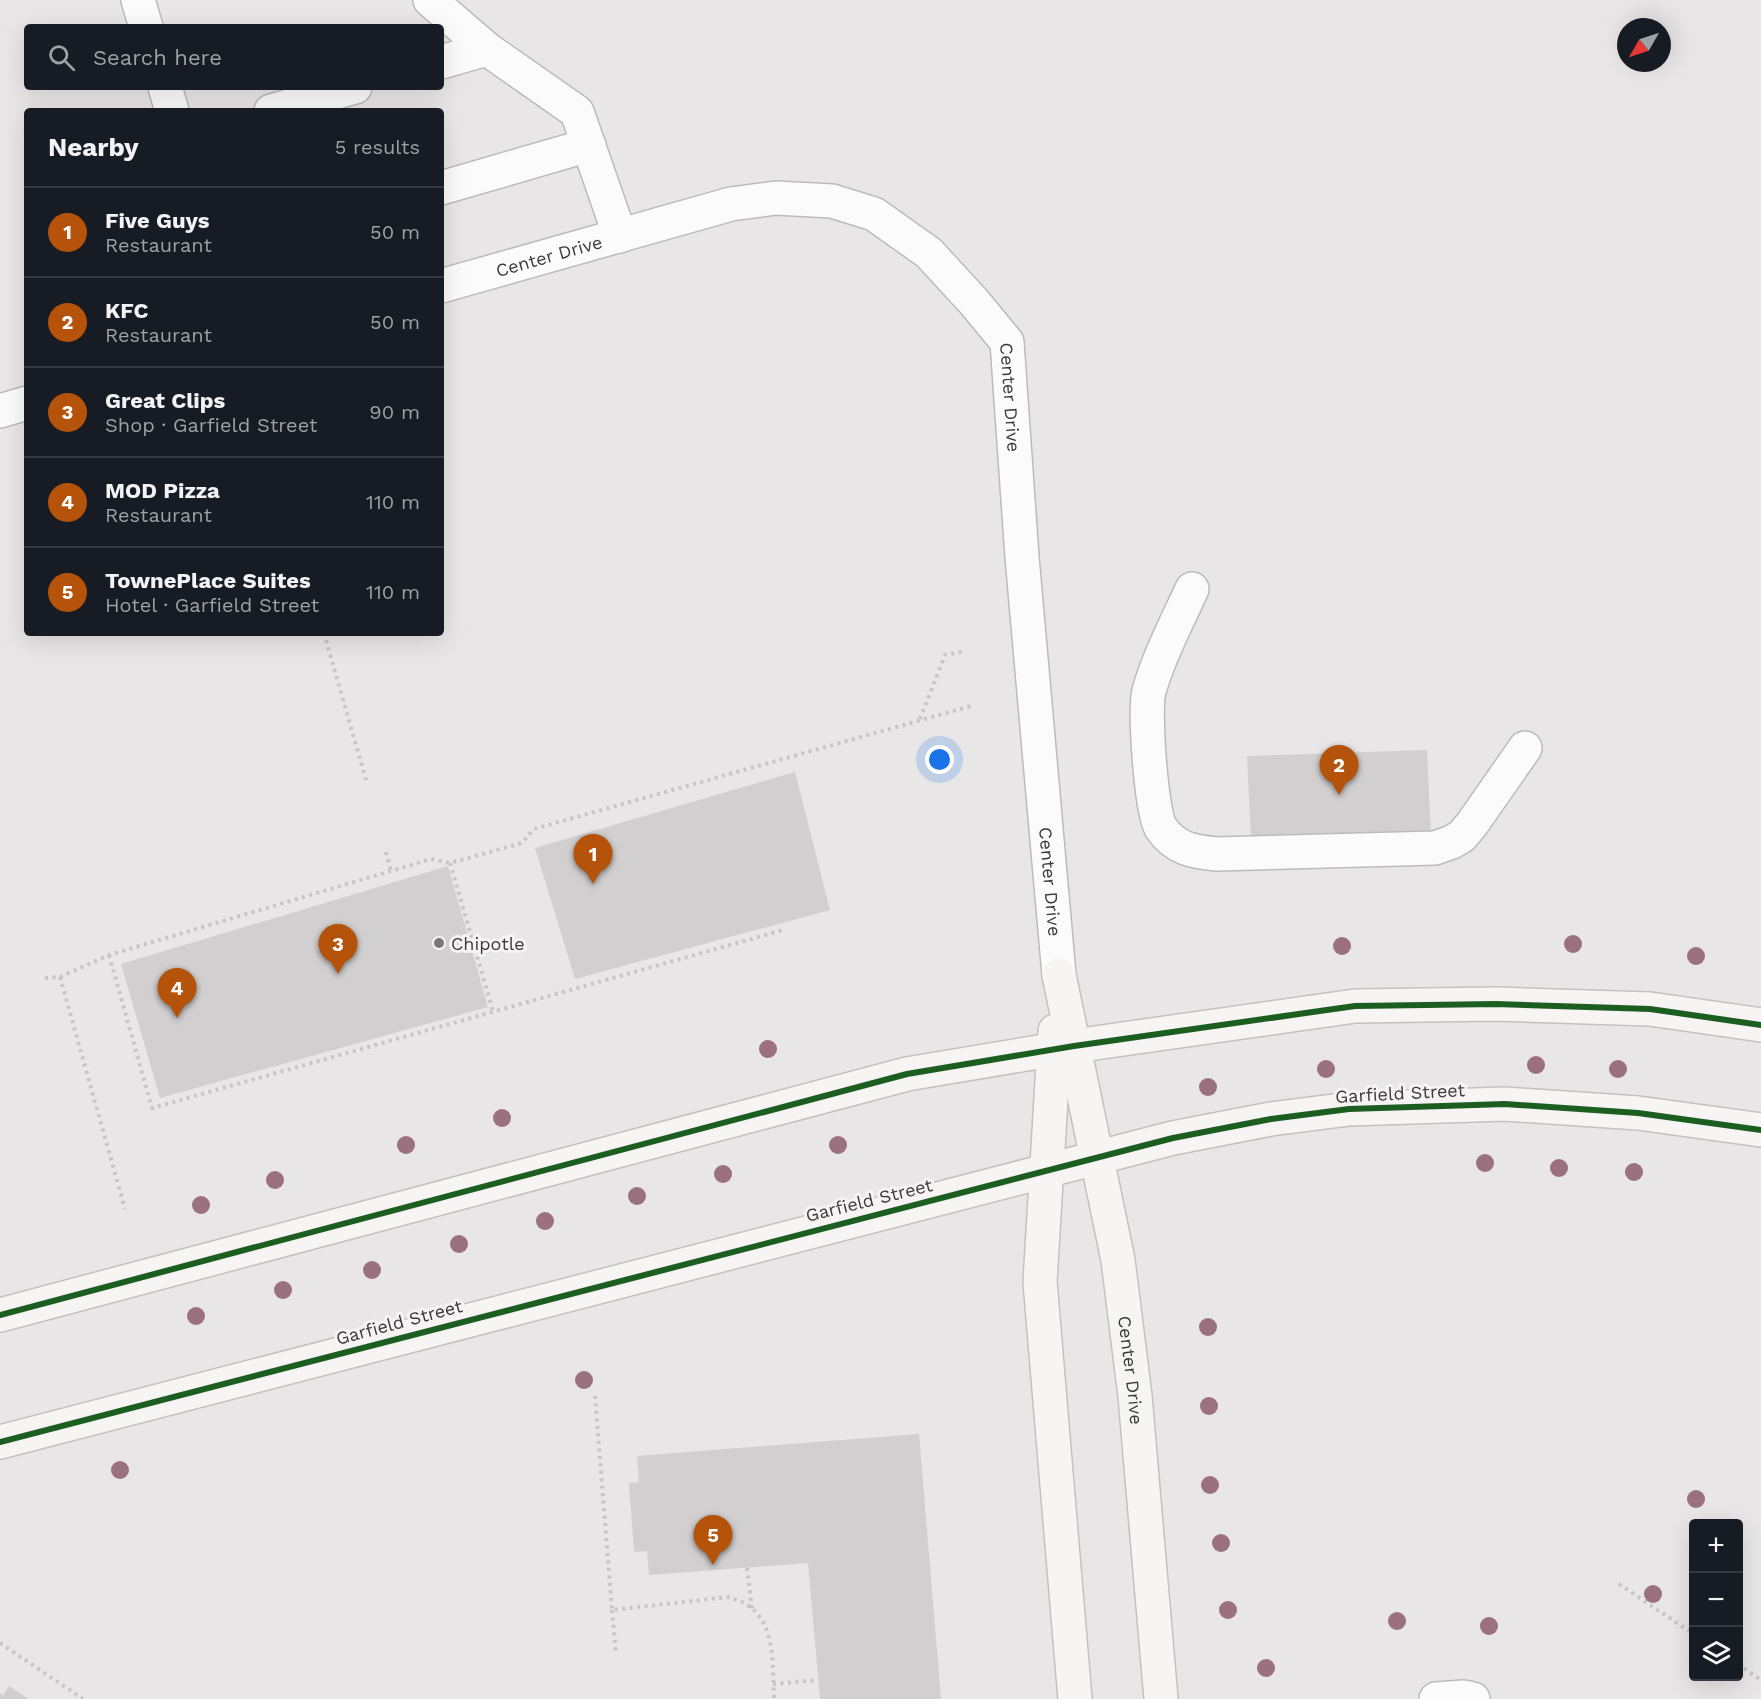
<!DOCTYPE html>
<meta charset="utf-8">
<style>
body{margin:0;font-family:"Work Sans",sans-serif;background:#242831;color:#f1f3f6}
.controls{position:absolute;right:18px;bottom:18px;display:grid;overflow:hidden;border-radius:6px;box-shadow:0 6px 24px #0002}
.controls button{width:54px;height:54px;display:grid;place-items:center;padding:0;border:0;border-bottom:2px solid #363941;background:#171b24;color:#f1f3f6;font:30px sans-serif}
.compass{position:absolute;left:1617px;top:18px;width:54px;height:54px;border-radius:50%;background:#171b24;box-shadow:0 6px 24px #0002;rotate:231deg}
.you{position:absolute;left:940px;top:760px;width:21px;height:21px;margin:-15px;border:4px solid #fff;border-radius:50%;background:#1a73e8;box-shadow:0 0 0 9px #1a73e833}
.badge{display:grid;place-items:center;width:39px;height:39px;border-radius:50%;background:#b45309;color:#fff;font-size:20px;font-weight:700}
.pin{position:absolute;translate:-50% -50px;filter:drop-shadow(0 2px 3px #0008)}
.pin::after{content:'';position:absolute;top:32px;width:21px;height:18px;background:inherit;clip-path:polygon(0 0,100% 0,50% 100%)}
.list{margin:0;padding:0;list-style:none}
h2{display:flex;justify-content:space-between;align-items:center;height:78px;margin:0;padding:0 24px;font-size:26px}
h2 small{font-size:20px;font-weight:400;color:#9ea1a6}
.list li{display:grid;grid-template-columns:39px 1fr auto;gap:18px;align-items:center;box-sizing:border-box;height:90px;padding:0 24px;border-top:2px solid #363941}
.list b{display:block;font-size:22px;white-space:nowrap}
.list p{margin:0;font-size:20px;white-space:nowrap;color:#9ea1a6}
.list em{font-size:20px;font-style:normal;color:#9ea1a6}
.icon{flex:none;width:33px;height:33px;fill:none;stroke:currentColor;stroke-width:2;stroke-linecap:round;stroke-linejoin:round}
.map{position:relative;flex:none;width:1761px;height:1699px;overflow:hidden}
.search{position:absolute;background:#171b24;box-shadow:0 6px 24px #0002;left:24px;top:24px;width:420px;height:66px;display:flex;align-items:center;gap:15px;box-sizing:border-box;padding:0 21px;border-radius:6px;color:#9ea1a6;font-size:22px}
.panel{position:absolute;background:#171b24;box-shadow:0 6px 24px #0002;left:24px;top:108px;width:420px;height:528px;border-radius:6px}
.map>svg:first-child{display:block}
.building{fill:#d1cfcf}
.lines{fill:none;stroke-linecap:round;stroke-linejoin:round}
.minor-casing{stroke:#bcbbbb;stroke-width:36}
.major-casing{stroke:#c6c0c1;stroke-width:36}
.path{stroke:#c7c6c6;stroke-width:4;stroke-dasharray:3 4.5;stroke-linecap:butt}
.minor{stroke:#fcfbfb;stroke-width:33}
.major{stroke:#f7f4f4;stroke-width:33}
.cycleway-casing{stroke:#f7f2f3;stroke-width:10}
.cycleway{stroke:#1b5e20;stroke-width:6}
.tree{fill:#9b707f}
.poi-dot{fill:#787676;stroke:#f7f2f3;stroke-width:2}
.labels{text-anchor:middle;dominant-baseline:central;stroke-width:6;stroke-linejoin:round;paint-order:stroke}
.street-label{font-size:18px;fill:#3b3939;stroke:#f7f2f3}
.poi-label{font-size:18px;fill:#3b3939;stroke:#f7f2f3;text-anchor:start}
</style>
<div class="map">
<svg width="1761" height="1699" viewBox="0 0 1761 1699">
<rect width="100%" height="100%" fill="#e9e6e7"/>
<!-- building -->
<g class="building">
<polygon points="1427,750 1431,834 1251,841 1247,756"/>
<polygon points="795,772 830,910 575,979 535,848"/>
<polygon points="448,866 488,1007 160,1098 121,964"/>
<polygon points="919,1434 941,1699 820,1699 808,1563 649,1575 647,1551 634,1552 629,1483 639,1482 637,1456"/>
<polygon points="9,1686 29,1699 0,1699 0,1693 3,1695"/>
</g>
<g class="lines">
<!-- minor casing -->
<g class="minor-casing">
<g id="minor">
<polyline points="138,0 146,27"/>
<polyline points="430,0 487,49"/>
<polyline points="441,62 487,49 577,112 620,236"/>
<polyline points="165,87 172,111"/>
<polyline points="271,111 355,87"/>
<polyline points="441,188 589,145"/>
<path id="s1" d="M 441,286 L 731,204 L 776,198 L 832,201 L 874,214 L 929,253 L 974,302 L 1007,342 L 1022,557 L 1059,975"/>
<polyline points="0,411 27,403"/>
<path d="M 1192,589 C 1177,622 1159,656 1149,691 C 1144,709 1151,813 1161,828 C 1175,849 1194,852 1217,854 L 1435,848 L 1452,842 L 1462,836 L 1472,824 L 1525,748"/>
<polyline points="1436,1699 1464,1697 1473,1699"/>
</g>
</g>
<!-- major casing -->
<g class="major-casing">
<g id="major">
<path id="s2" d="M 1059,975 L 1118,1260 L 1135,1396 L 1161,1699"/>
<polyline points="1055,1031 1040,1282 1075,1699"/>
<polyline points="0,1315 907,1074 1074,1046 1355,1006 1496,1004 1650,1009 1761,1025"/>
<polyline points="0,1442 1173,1138 1271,1119 1349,1109 1505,1104 1638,1113 1761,1130"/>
</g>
</g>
<!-- path -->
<g class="path">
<polyline points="324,633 366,780"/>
<polyline points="920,719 945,655 966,651"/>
<polyline points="386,852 391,871"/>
<polyline points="450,863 493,1011"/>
<polyline points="109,955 152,1108 783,930"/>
<polyline points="60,977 109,955 431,859 450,863 522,843 534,829 971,706"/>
<polyline points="45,978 60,977 125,1209"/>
<path d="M 595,1396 L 612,1610 L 728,1597 C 734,1599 741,1601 746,1604 C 777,1623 772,1667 774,1699"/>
<polyline points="747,1568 752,1609"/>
<polyline points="1619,1584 1689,1631"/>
<polyline points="612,1610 616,1654"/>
<polyline points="0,1643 83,1699"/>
<polyline points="1738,1664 1761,1680"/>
<polyline points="773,1684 818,1680"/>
</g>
<!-- minor -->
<use href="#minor" class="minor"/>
<!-- major -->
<use href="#major" class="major"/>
<!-- cycleway casing -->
<g class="cycleway-casing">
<g id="cycleway">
<polyline points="0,1315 907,1074 1074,1046 1355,1006 1496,1004 1650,1009 1761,1025"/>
<polyline points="0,1442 1173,1138 1271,1119 1349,1109 1505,1104 1638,1113 1761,1130"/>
</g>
</g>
<!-- cycleway -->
<use href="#cycleway" class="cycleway"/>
</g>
<!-- trees -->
<g class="tree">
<circle cx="1573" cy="944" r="9"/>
<circle cx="1342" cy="946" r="9"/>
<circle cx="1696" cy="956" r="9"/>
<circle cx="768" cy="1049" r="9"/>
<circle cx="1536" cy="1065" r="9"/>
<circle cx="1326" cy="1069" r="9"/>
<circle cx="1618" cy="1069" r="9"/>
<circle cx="1208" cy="1087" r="9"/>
<circle cx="502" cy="1118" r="9"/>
<circle cx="406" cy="1145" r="9"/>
<circle cx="838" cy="1145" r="9"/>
<circle cx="1485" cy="1163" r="9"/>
<circle cx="1559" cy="1168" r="9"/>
<circle cx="1634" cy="1172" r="9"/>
<circle cx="723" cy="1174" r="9"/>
<circle cx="275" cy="1180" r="9"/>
<circle cx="637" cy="1196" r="9"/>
<circle cx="201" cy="1205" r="9"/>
<circle cx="545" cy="1221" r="9"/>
<circle cx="459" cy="1244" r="9"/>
<circle cx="372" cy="1270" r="9"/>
<circle cx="283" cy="1290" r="9"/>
<circle cx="196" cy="1316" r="9"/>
<circle cx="1208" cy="1327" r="9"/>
<circle cx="584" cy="1380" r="9"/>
<circle cx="1209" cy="1406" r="9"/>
<circle cx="120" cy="1470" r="9"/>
<circle cx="1210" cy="1485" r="9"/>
<circle cx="1696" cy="1499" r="9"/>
<circle cx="1221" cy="1543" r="9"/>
<circle cx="1653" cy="1594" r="9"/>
<circle cx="1228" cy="1610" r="9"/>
<circle cx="1397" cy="1621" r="9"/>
<circle cx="1489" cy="1626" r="9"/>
<circle cx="1266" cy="1668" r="9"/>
</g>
<!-- markers -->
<circle class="poi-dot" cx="439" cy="943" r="6"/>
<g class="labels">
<!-- street labels -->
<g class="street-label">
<text stroke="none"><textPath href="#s1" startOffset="112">Center Drive</textPath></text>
<text stroke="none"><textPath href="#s1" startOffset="688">Center Drive</textPath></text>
<text stroke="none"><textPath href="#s1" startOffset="1174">Center Drive</textPath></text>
<text transform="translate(1400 1093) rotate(-3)">Garfield Street</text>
<text transform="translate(869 1200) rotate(-14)">Garfield Street</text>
<text transform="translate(399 1322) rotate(-15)">Garfield Street</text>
<text stroke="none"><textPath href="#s2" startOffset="402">Center Drive</textPath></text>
</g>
<!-- poi labels -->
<g class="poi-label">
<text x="451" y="943">Chipotle</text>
</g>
</g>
</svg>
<div class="controls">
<button>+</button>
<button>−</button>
<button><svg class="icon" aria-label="layers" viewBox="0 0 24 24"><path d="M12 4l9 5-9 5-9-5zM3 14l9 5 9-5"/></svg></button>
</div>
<svg class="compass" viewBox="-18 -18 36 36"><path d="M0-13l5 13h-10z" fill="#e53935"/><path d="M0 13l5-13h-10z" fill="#9ea1a6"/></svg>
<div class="you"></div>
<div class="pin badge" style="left:593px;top:884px">1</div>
<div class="pin badge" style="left:1339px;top:795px">2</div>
<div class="pin badge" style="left:338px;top:974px">3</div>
<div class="pin badge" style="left:177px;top:1018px">4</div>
<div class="pin badge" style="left:713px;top:1565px">5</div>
<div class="search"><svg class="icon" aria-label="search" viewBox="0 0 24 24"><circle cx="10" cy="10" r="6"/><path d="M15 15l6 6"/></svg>Search here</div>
<section class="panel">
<h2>Nearby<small>5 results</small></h2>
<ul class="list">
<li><span class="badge">1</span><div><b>Five Guys</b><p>Restaurant</p></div><em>50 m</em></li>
<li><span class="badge">2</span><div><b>KFC</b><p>Restaurant</p></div><em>50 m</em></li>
<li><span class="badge">3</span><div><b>Great Clips</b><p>Shop · Garfield Street</p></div><em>90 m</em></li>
<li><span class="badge">4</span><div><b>MOD Pizza</b><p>Restaurant</p></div><em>110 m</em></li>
<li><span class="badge">5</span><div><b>TownePlace Suites</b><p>Hotel · Garfield Street</p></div><em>110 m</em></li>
</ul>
</section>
</div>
